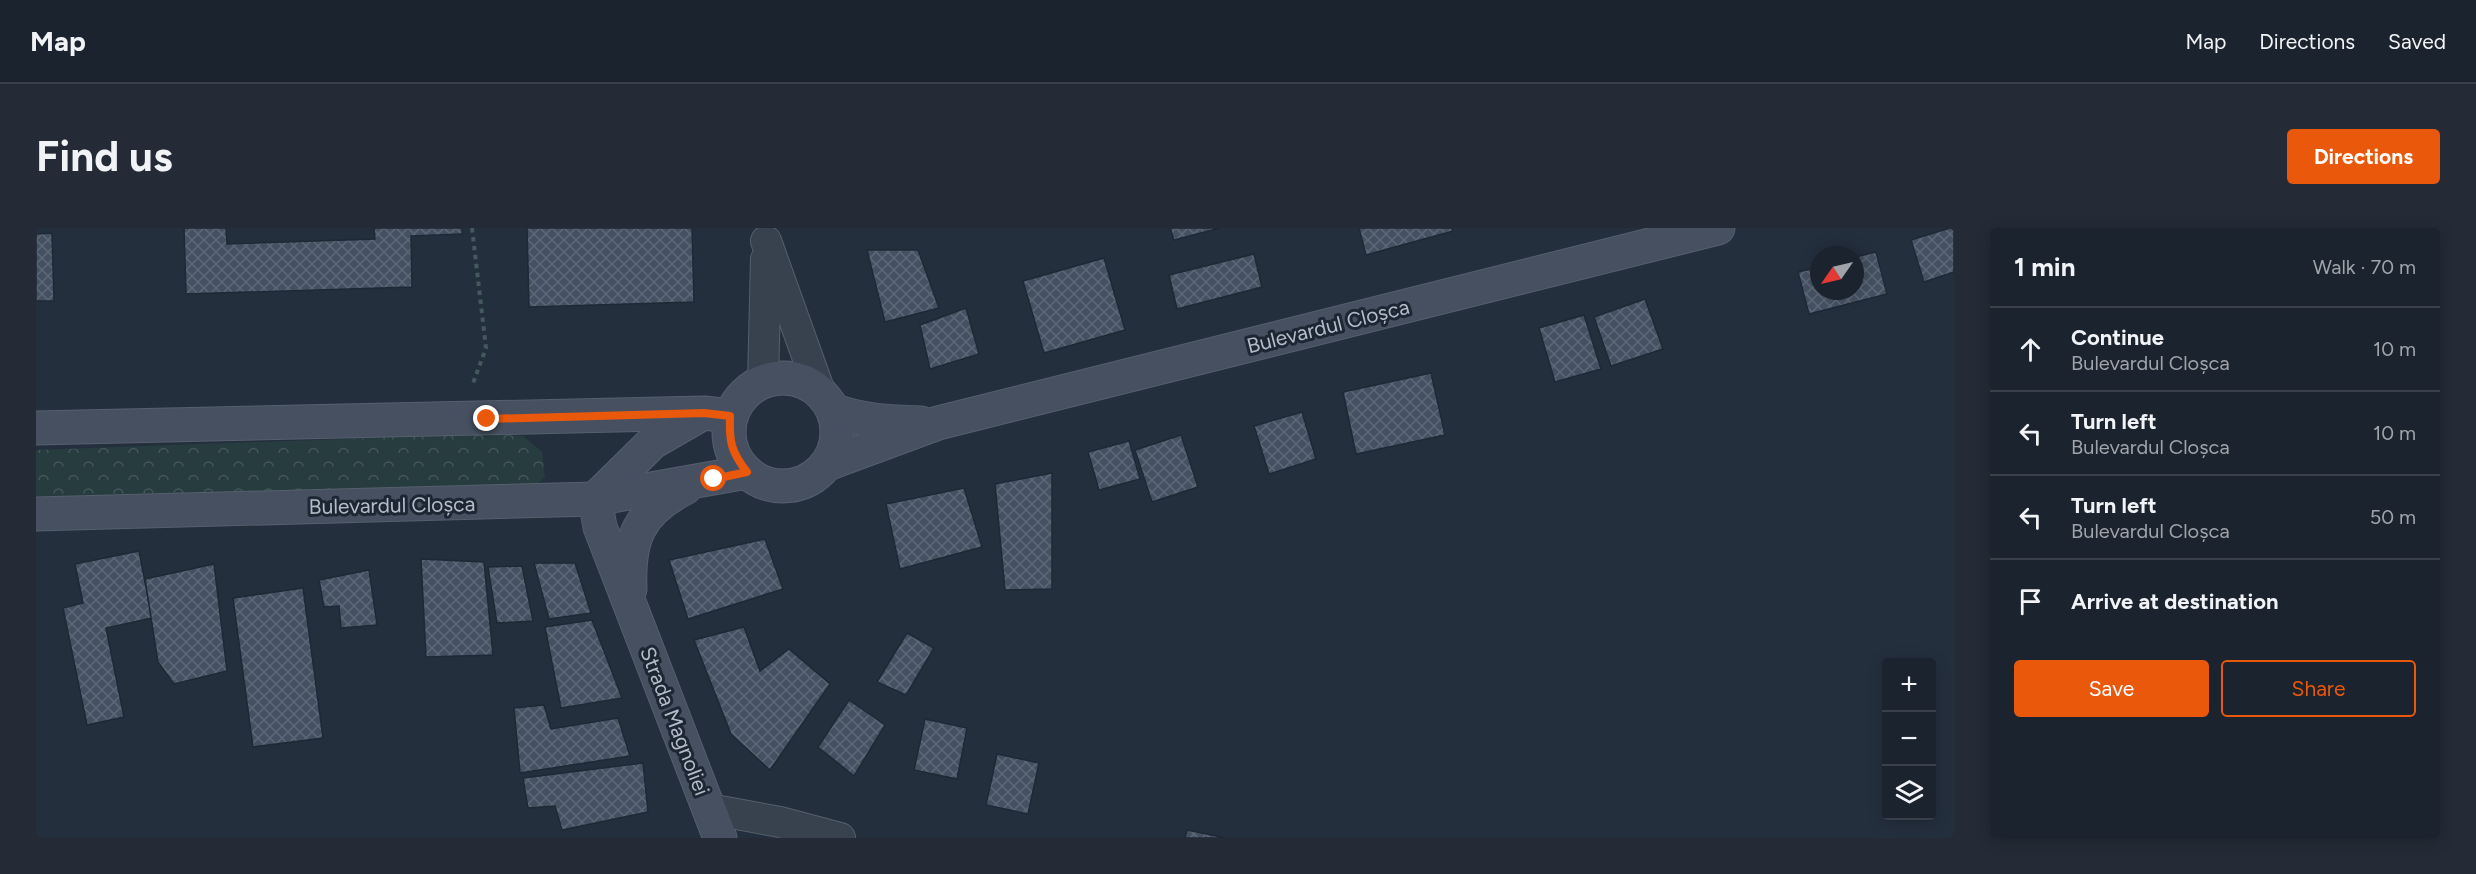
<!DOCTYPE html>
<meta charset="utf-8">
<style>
body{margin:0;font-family:Figtree,sans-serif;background:#242b36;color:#f1f3f6}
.controls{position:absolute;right:18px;bottom:18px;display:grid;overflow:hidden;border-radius:6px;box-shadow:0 3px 15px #0003}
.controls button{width:54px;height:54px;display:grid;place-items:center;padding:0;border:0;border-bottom:2px solid #39404a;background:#1b232e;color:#f1f3f6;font:30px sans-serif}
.compass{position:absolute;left:1774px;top:18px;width:54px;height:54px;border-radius:50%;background:#1b232e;box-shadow:0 3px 15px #0003;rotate:236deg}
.stop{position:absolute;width:18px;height:18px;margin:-14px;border:4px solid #ea580c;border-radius:50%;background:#fff}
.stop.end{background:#ea580c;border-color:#fff;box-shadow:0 2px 6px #0008}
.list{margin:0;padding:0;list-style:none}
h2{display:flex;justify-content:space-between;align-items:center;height:78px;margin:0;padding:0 24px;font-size:26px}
h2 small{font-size:20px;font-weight:400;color:#a0a4aa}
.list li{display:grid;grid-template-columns:39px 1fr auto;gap:18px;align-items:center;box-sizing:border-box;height:84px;padding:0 24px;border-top:2px solid #39404a}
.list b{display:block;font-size:22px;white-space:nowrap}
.list p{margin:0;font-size:20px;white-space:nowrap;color:#a0a4aa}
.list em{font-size:20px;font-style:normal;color:#a0a4aa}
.actions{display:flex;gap:12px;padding:18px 24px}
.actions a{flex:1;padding:14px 0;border:2px solid #ea580c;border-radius:6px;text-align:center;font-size:21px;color:#ea580c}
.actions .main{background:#ea580c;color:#fff}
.icon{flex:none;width:33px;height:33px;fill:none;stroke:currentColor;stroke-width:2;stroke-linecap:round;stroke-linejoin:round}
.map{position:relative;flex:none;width:1918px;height:610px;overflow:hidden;border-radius:6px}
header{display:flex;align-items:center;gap:36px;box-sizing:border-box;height:84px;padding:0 30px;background:#1b232e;border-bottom:2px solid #39404a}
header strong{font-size:28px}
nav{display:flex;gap:33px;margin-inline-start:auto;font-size:21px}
.intro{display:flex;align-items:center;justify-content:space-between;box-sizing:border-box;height:144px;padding:0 36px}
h1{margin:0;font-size:42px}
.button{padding:15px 27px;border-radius:6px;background:#ea580c;color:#fff;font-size:21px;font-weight:700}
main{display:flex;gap:36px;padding:0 36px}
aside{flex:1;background:#1b232e;border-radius:6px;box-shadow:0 3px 15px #0003}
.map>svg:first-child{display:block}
.forest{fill:url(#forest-crowns)}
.building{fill:url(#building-cross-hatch);stroke:#1f2835;stroke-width:1.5}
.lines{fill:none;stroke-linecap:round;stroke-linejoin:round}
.minor-casing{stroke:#565f6c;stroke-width:32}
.secondary-casing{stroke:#565f6c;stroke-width:35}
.path{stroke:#44595c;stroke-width:4;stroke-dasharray:4.5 4.5;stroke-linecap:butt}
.minor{stroke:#38414e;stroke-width:30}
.secondary{stroke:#465061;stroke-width:33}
.route{stroke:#ea580c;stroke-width:8}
.labels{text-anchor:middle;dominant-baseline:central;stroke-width:6;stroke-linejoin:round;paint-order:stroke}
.street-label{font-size:21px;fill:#b4bcc9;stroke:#1d2633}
</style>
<header>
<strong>Map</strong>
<nav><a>Map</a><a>Directions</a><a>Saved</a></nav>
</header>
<div class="intro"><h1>Find us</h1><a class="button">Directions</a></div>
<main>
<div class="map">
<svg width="1918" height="610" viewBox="0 0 1918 610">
<defs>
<pattern id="forest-crowns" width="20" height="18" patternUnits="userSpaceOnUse" patternTransform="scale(1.5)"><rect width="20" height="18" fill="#263c3f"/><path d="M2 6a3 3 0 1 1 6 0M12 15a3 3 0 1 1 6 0" fill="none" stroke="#435659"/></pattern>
<pattern id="building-cross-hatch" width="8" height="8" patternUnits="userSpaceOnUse" patternTransform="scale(1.5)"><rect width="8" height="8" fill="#455162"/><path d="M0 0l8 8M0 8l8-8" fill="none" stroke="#5d6877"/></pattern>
</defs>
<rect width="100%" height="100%" fill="#242f3e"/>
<!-- forest -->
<polygon class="forest" points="446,206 487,208 506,224 509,249 491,265 100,266 0,270 0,222"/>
<!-- building -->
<g class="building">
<polygon points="148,0 190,0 191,16 339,11 338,0 426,0 426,6 375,8 376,59 150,66"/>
<polygon points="491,0 656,0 658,74 493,79"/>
<polygon points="1134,0 1184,0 1138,12"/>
<polygon points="1323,0 1416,0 1417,3 1330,27"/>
<polygon points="1914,0 1918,0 1918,44 1888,54 1875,12"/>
<polygon points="16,5 18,73 0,73 0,6"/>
<polygon points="831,22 882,22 903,80 849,94"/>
<polygon points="1840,24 1851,66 1773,86 1762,44 1783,39 1783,63 1819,63 1819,29"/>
<polygon points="1218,26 1226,59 1141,81 1133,47"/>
<polygon points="1068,30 1089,102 1008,125 987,53"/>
<polygon points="1609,71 1627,121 1575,138 1558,89"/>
<polygon points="930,80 943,126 894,141 884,97"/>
<polygon points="1548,87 1565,141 1519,154 1503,100"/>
<polygon points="1395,145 1409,207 1320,226 1307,164"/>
<polygon points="1266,184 1280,231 1233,246 1218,198"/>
<polygon points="1145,207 1162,259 1116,274 1099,222"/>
<polygon points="1093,213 1104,251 1063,262 1052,224"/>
<polygon points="1016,245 1016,361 969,362 959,256"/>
<polygon points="928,260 946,319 864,341 850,276"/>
<polygon points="729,311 747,361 652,391 633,332"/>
<polygon points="103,323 116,390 70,400 88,489 51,497 27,380 47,375 39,336"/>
<polygon points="385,331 448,334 457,427 390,429"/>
<polygon points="498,335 539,335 555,385 513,391"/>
<polygon points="178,336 191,443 138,456 122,434 109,351"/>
<polygon points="486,338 497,393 461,395 452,339"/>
<polygon points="333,342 341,397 305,400 303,378 288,379 283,352"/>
<polygon points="267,360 287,510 217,519 197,370"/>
<polygon points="556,392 586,470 525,480 509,399"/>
<polygon points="708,399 724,443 753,421 794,456 734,542 695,506 658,412"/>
<polygon points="871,405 898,420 870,467 841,454"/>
<polygon points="813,472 849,497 818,548 782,519"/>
<polygon points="508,477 515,501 582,490 594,528 484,545 478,480"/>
<polygon points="889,491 931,500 921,551 878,542"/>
<polygon points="961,526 1003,535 992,586 950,577"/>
<polygon points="607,535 612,584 526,602 519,578 492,580 487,550"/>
<polygon points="1151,602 1190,610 1149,610"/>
</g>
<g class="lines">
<!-- minor casing -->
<g class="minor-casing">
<g id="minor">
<polyline points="730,13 784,164"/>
<polyline points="727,154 730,31"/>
<polyline points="673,581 744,594 804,610"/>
</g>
</g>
<!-- secondary casing -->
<g class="secondary-casing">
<g id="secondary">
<circle cx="747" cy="204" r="54"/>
<path d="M 797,182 C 826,193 854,194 885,195"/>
<polyline points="0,200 668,185 694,188"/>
<polyline points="791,236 902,195 1682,0"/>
<polyline points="559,271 564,299 684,610"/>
<polyline points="559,271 617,214 664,187"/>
<polyline points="0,286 559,271 711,244"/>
<path d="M 594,361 C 592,311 602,284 649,260"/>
</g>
</g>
<!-- path -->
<polyline class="path" points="436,0 450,120 436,158"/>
<!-- minor -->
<use href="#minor" class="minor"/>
<!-- secondary -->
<use href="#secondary" class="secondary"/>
</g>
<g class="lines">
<!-- route -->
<path class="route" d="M 451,191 L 668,185 L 694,188 C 693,213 695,224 711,244 L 678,251"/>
</g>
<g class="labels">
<!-- street labels -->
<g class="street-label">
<text transform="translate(1292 98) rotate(-14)">Bulevardul Cloșca</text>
<text transform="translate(356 277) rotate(-1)">Bulevardul Cloșca</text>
<text transform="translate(639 493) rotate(69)">Strada Magnoliei</text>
</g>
</g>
</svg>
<div class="controls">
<button>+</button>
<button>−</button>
<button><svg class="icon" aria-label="layers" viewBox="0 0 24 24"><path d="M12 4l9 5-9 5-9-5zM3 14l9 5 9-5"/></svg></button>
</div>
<svg class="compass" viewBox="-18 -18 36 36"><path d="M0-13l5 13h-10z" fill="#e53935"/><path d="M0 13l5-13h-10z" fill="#a0a4aa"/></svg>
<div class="stop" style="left:678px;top:251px"></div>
<div class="stop end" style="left:451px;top:191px"></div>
</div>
<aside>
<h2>1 min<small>Walk · 70 m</small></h2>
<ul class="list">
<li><svg class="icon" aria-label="ahead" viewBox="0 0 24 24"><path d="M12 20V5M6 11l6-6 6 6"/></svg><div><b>Continue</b><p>Bulevardul Cloșca</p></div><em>10 m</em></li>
<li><svg class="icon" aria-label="left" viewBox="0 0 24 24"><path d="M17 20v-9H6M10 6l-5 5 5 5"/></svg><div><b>Turn left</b><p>Bulevardul Cloșca</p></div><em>10 m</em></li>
<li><svg class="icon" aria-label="left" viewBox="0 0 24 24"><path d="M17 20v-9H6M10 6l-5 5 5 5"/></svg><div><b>Turn left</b><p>Bulevardul Cloșca</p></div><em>50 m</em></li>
<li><svg class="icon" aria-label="arrive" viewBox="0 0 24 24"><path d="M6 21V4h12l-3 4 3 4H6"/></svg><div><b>Arrive at destination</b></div></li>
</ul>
<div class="actions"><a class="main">Save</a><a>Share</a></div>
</aside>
</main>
